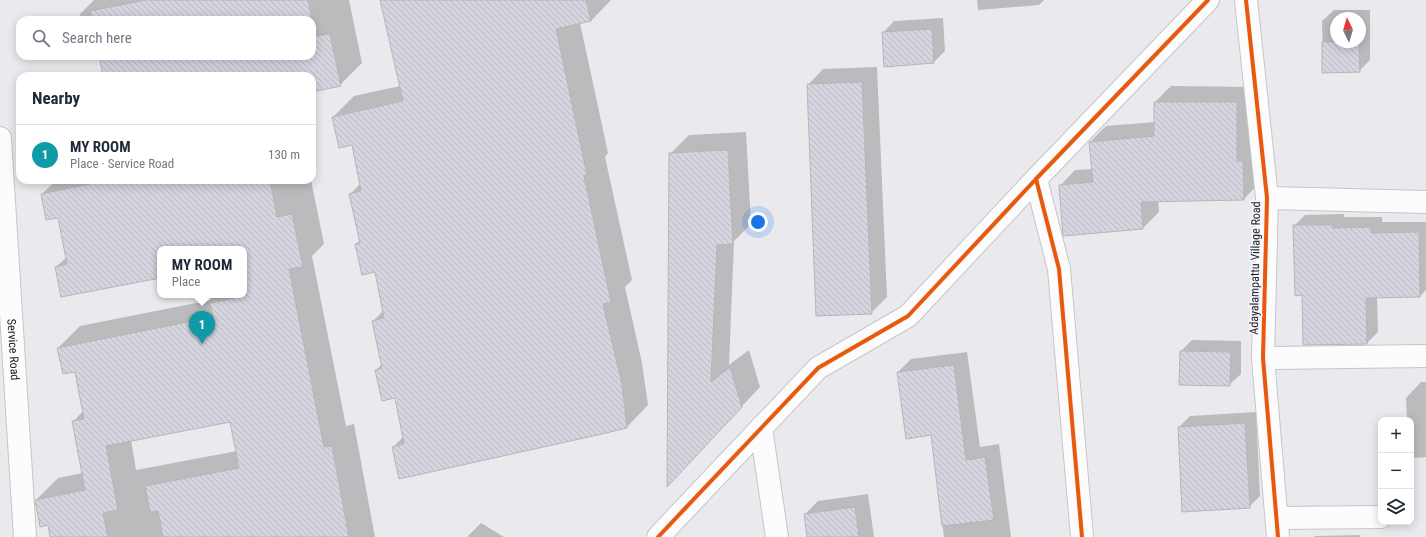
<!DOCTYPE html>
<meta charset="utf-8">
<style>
body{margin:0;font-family:"Roboto Condensed",sans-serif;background:#f2f2f3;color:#1f2937}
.controls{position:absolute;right:12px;bottom:12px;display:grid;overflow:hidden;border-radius:8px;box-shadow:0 2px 10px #0003}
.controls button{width:36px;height:36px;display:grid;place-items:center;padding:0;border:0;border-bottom:1px solid #e0e1e3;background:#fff;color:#1f2937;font:20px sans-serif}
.compass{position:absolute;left:1330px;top:12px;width:36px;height:36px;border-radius:50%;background:#fff;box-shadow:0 2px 10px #0003;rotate:355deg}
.you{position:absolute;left:758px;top:222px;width:14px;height:14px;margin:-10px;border:3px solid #fff;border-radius:50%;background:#1a73e8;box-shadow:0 0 0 6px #1a73e833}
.badge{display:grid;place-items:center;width:26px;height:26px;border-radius:50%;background:#7c3aed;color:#fff;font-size:13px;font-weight:700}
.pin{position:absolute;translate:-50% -33px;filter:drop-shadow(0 1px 2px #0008)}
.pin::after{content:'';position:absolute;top:21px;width:14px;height:12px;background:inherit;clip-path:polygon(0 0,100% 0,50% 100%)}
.popup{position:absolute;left:157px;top:246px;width:90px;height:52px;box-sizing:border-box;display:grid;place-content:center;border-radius:8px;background:#fff;filter:drop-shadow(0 1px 3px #0005);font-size:13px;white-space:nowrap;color:#747a83}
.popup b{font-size:15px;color:#1f2937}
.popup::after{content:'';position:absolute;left:50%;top:100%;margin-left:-8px;border:8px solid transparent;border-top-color:#fff}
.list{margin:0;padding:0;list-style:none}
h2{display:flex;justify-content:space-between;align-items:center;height:52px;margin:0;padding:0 16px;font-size:17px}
h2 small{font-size:13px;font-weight:400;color:#747a83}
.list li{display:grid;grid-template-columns:26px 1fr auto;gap:12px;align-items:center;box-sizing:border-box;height:60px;padding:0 16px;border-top:1px solid #e0e1e3}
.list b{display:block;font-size:15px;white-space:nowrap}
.list p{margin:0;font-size:13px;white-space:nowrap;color:#747a83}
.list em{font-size:13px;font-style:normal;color:#747a83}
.icon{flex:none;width:22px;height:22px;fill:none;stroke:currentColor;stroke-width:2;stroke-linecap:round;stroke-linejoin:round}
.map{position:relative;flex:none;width:1426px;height:537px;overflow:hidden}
.search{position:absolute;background:#fff;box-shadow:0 2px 10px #0003;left:16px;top:16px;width:300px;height:44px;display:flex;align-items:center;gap:10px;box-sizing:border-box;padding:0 14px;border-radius:12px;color:#747a83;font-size:15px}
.panel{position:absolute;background:#fff;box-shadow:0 2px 10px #0003;left:16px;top:72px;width:300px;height:112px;border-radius:12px}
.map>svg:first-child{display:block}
.shadow{fill:#0003;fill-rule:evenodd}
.building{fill:url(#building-back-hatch);stroke:#b6b6b9}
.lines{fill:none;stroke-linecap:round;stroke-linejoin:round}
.minor-casing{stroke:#c6c6c8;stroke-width:24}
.tertiary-casing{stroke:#c6c6c8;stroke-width:24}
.minor{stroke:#fcfcfc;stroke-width:22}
.tertiary{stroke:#fcfcfc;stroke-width:22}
.cycleway-casing{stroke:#f5f6fe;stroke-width:6}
.cycleway{stroke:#e8590c;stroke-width:4}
.labels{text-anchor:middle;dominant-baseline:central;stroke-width:3.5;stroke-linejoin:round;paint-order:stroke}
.street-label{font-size:12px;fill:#222224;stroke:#f5f6fe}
</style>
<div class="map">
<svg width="1426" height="537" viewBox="0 0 1426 537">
<defs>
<pattern id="building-back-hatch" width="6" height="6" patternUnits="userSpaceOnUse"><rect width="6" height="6" fill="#d4d5df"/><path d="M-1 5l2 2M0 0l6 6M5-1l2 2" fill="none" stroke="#b6b7bf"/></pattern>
</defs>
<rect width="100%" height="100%" fill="#eaeaee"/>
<!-- shadow -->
<g class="shadow">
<polygon points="94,0 349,0 362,63 340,85 312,91 312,76 104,76 100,56 312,56 312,20 81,20 80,14"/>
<polygon points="381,0 611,0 591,21 580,23 608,153 605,157 632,280 625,287 642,363 648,405 627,427 393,447 404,436 395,397 376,370 382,364 373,321 384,310 375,271 356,244 360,240 350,194 361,183 352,144 333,117 354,96 400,86"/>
<polygon points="977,0 1044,0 1039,5 978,10"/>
<path d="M 1334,10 L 1370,10 L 1370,60 L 1359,71 L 1323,72 L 1322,21 ZM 1336,18 L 1360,18 L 1360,42 L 1336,42 Z"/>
<polygon points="943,18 945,51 934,62 883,33 894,21"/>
<polygon points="877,67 887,297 871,313 808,85 823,69"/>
<polygon points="1171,86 1252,87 1259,183 1244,199 1158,201 1159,212 1143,228 1064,235 1060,186 1075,170 1093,169 1090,142 1106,126 1155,122 1155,102"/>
<polygon points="746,132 751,224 734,241 729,365 749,350 760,387 685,467 670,154 689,135"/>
<path d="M 56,180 L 311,180 L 324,244 L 312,256 L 346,426 L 354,424 L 375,537 L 51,537 L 48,524 L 36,500 L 58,478 L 83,473 L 73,422 L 83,411 L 75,371 L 58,348 L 80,326 L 211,300 L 210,295 L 244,295 L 244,249 L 160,249 L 160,277 L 56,267 L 67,257 L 59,217 L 42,194 ZM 231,420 L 237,451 L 136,470 L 131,440 Z"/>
<polygon points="1344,214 1344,217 1382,217 1382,222 1426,222 1426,290 1420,296 1377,297 1378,332 1367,343 1303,294 1294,226 1305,215"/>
<polygon points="1192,340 1241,341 1241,374 1229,385 1181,351"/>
<polygon points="967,352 980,447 999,444 1011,537 944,537 931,434 898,372 911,359"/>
<polygon points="1421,382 1426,382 1426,457 1411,458 1411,420 1407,420 1406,398"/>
<polygon points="1256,412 1260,496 1249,507 1179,427 1190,416"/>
<polygon points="868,494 874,537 808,537 805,514 818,501"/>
<polygon points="481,523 504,537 467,537"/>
<polygon points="1360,535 1360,537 1314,537 1315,536"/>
</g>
<!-- building -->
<g class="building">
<polygon points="146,0 308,0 312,20 92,20 90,11"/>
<polygon points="380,0 586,0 591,21 556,29 587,175 584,176 611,302 603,304 622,384 627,428 602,434 399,479 392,447 404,444 395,398 382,401 375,370 382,368 372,321 384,318 375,272 362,275 355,244 360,243 349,194 361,191 352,145 339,148 332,117 403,101"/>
<polygon points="312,21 315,36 330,34 341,86 312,92 312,76 103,76 99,56 312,56"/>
<polygon points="932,29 934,63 884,67 882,32"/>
<polygon points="1322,42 1359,42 1360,72 1322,73"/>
<polygon points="862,82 872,314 816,316 807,84"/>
<polygon points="1154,102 1237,102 1237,161 1243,161 1244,200 1141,202 1143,229 1063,236 1059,185 1093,182 1089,142 1154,136"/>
<polygon points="728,150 733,244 717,245 711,382 730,367 742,407 667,487 669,153"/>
<polygon points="109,180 270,180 277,217 292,214 303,267 289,269 324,447 332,446 349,537 163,537 158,511 150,512 145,486 239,468 230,422 106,446 118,510 103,513 108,537 50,537 48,525 40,527 35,500 85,490 72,421 84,419 75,372 63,374 57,348 213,317 210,303 244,296 244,249 160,249 160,278 61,297 55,267 67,264 58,218 46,220 41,194"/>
<polygon points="1293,225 1333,225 1333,228 1371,227 1371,233 1419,232 1420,297 1366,298 1367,344 1303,345 1302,295 1295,296"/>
<polygon points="1180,351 1231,352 1230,386 1179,385"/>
<polygon points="954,365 966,460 985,457 994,520 942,526 931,435 906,439 897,372"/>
<polygon points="1245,423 1250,508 1182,512 1178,427"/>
<polygon points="855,507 859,537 807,537 804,514"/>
</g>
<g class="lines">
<!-- minor casing -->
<g class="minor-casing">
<g id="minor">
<polyline points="1246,0 1267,198 1263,358 1278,537"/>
<polyline points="1267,198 1426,202"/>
<polyline points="1263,358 1426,356"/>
<polyline points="761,428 777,537"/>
<polyline points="1277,518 1381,517"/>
<polyline points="658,537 818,368 908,316 1036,179"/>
<polyline points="1082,537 1059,269 1036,179 1208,0"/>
</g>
</g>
<!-- tertiary casing -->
<g class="tertiary-casing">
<g id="tertiary">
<path id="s1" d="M 0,138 L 25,537"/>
</g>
</g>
<!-- minor -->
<use href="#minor" class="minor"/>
<!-- tertiary -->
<use href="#tertiary" class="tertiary"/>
<!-- cycleway casing -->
<g class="cycleway-casing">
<g id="cycleway">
<polyline points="1246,0 1267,198 1263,358 1278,537"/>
<polyline points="658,537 818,368 908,316 1036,179"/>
<polyline points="1082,537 1059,269 1036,179 1208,0"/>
</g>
</g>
<!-- cycleway -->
<use href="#cycleway" class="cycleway"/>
</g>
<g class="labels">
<!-- street labels -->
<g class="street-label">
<text transform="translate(1255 268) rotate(-89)">Adayalampattu Village Road</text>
<text stroke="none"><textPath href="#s1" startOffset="212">Service Road</textPath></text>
</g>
</g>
</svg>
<div class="controls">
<button>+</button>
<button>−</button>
<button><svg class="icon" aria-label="layers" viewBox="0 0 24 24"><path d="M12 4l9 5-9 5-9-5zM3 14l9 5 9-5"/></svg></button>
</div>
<svg class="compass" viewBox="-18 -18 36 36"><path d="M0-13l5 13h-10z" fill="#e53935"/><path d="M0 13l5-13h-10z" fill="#747a83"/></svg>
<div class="you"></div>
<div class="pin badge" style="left:202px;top:344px;background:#0f9aa8">1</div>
<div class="popup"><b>MY ROOM</b>Place</div>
<div class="search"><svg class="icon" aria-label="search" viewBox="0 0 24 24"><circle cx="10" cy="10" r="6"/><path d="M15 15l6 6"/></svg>Search here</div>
<section class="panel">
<h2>Nearby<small></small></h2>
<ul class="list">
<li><span class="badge" style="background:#0f9aa8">1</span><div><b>MY ROOM</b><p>Place · Service Road</p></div><em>130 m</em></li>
</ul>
</section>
</div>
